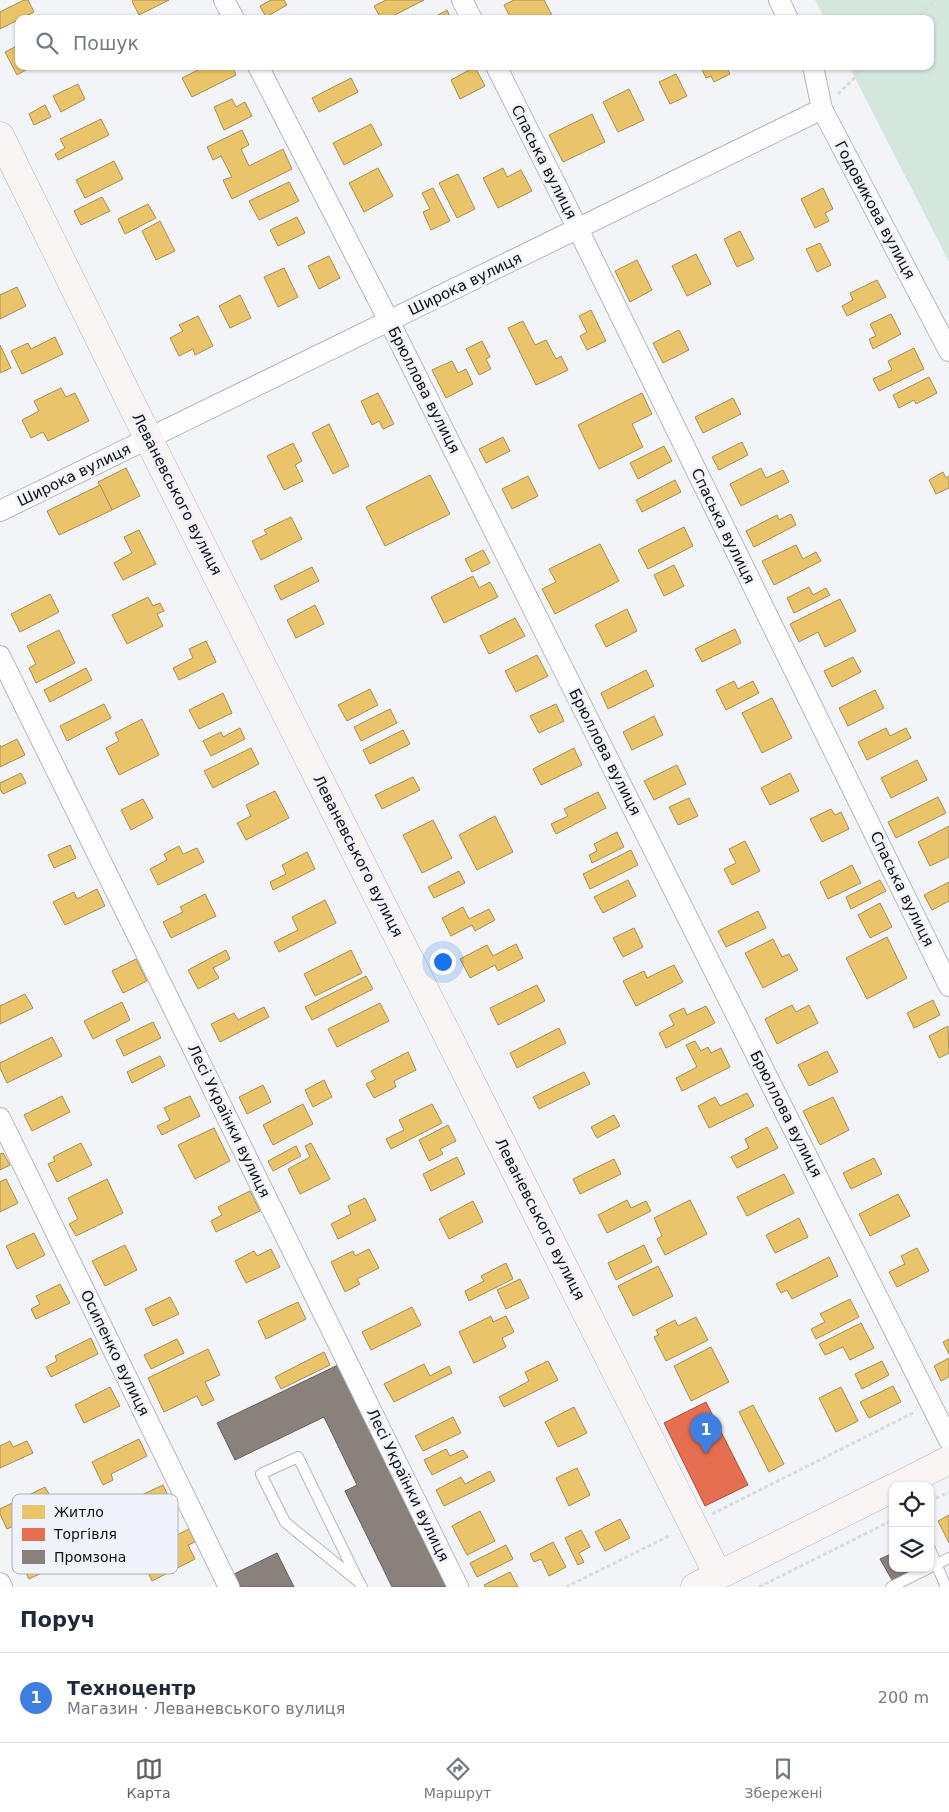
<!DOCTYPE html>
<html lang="uk">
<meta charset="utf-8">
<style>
body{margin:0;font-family:"DejaVu Sans",sans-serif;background:#f6f6f7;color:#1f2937}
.controls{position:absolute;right:15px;bottom:15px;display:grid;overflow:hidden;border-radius:10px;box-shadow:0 1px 4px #0004}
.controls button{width:45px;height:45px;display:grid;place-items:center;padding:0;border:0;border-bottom:1px solid #e0e1e3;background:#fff;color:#1f2937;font:25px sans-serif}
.you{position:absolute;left:442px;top:961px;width:18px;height:18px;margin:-12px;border:4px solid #fff;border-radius:50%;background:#1a73e8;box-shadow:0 0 0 8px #1a73e833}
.badge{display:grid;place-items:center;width:32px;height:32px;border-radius:50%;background:#5e5f62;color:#fff;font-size:16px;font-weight:700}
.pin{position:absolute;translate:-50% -41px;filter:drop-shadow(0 1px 2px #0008)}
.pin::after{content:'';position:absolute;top:26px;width:18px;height:15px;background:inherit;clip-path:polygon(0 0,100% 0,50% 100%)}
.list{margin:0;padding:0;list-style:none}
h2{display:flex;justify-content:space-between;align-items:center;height:65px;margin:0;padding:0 20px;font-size:21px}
h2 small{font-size:16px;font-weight:400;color:#747a83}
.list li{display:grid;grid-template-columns:32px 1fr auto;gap:15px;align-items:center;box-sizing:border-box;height:90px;padding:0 20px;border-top:1px solid #e0e1e3}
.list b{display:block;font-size:19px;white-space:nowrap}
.list p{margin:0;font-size:16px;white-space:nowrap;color:#747a83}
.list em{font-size:16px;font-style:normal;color:#747a83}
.icon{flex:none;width:28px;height:28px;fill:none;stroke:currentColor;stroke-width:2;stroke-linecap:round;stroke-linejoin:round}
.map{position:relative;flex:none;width:949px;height:1587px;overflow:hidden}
.search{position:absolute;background:#fff;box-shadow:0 1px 4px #0004;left:15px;right:15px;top:15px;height:55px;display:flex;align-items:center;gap:12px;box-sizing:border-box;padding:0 18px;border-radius:10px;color:#747a83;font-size:19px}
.sheet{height:155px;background:#fff}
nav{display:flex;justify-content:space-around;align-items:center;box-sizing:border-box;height:70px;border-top:1px solid #e0e1e3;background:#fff;font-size:14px;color:#747a83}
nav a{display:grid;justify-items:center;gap:2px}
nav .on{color:#5e5f62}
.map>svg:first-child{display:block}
.green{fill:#d4e7dd}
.homes{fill:#e9c46a;stroke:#a78e50}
.shops{fill:#e76f51;stroke:#a6523e}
.industry{fill:#8a817c;stroke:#655f5c}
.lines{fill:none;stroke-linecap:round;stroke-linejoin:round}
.lane-casing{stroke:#b6b7ba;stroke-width:12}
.street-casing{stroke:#b6b7ba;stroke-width:22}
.secondary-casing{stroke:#b6b7ba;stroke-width:29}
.path{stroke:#dbdbdd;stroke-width:3;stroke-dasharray:4 2.5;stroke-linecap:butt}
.lane{stroke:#fdfdfe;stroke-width:10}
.street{stroke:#fdfdfe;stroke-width:20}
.secondary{stroke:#f9f5f5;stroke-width:28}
.labels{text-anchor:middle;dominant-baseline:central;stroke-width:5;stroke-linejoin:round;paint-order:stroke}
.street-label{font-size:15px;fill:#0e0f12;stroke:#f1f3fa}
.key{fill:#f1f3fa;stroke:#adafb4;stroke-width:1}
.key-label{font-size:14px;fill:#0e0f12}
</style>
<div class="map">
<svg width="949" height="1587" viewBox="0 0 949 1587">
<rect width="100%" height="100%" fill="#f3f4f8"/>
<!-- green -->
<polygon class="green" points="815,0 949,0 949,262 849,66 930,66 930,19 825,19"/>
<!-- homes -->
<g class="homes">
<polygon points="24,0 28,0 34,12 0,29 0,12"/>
<polygon points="133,0 169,0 139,15 132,1"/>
<polygon points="271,0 284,0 287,5 266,17 260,6"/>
<polygon points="386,0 424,0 387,19 381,19 374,6"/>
<polygon points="514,0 544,0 553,17 549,19 511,19 504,5"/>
<polygon points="447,10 451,19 431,19"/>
<polygon points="19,45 19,66 33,66 17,75 5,52"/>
<polygon points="206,66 232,66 236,75 192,97 182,78"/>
<polygon points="700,66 726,66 730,74 714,82 711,76 706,78"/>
<polygon points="475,67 485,86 460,99 451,80"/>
<polygon points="676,74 687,96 670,104 659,82"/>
<polygon points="351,78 358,92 319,112 312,98"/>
<polygon points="78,84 85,99 61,112 53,96"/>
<polygon points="629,89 644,120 618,132 603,102"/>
<polygon points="232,99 236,107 245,102 252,116 224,130 214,107"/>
<polygon points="45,105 51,117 34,125 29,114"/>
<polygon points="592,114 605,142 563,162 549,135"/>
<polygon points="101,119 109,135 58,160 55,154 65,148 60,139"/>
<polygon points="371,124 382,145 344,165 333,143"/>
<polygon points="242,130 249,145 241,149 249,166 283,149 292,169 232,199 223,180 232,177 221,156 213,160 207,147"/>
<polygon points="114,161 123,179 85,198 76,180"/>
<polygon points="378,168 393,196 364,212 349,183"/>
<polygon points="503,168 507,177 521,170 532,191 498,208 483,178"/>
<polygon points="458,174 475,209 457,218 439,183"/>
<polygon points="289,182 299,201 259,220 249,201"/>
<polygon points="433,188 450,221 431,230 423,212 430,209 422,193"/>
<polygon points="823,188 833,209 825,213 829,221 815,228 801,199"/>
<polygon points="102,197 110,211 81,225 74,211"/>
<polygon points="148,204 156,218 125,234 118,219"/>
<polygon points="297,217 305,233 278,246 270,230"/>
<polygon points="160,221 175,251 156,260 142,231"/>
<polygon points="740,231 754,259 737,267 724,239"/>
<polygon points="820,243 831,265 817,272 806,249"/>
<polygon points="696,254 711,284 687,296 672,266"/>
<polygon points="329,256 340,278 319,289 308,266"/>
<polygon points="637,260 652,290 630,302 615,271"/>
<polygon points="284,268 298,297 278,307 264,277"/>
<polygon points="877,280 886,297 847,316 842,306 853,300 850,293"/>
<polygon points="17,287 26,306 0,319 0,295"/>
<polygon points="240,295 251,318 230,328 219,306"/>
<polygon points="591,310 606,341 587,350 580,336 587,332 579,316"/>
<polygon points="891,314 901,334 873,349 869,339 876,336 870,324"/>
<polygon points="198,316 213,346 195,355 193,349 179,356 170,338 183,331 179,325"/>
<polygon points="523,321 535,345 546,340 556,359 561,356 568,370 536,385 508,328"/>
<polygon points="679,330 689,350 663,363 653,343"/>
<polygon points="55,337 63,354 22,374 11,351 28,343 31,349"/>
<polygon points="482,341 490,357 486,359 491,369 479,375 466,349"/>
<polygon points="0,345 11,368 0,373"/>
<polygon points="914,348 924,369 879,391 873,379 892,370 888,361"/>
<polygon points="452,361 458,373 466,369 473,384 446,398 432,370"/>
<polygon points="929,377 937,393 916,404 914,400 899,408 893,395"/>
<polygon points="61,388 66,397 75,393 89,421 48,441 43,432 31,438 22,420 39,411 34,401"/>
<polygon points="378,393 394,424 383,429 379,421 372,425 361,401"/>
<polygon points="642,393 652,414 632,424 643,447 599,469 578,425"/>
<polygon points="733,398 741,414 703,433 695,417"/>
<polygon points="329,424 349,466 333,474 312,433"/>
<polygon points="503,437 510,451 486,463 479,449"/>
<polygon points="742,442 748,455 719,470 712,457"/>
<polygon points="293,443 302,461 295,465 303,481 284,490 267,456"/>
<polygon points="664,446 672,461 638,479 630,463"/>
<polygon points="126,468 140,496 112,510 98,482"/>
<polygon points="761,468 766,478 783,470 789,482 741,506 730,484"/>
<polygon points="943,472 946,478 949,476 949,488 936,494 929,480"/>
<polygon points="430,475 450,514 385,546 366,507"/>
<polygon points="528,476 538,496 512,509 502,489"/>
<polygon points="675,480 681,492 642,512 636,500"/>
<polygon points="100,485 112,510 59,535 47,511"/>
<polygon points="791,514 796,525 754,547 746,531 777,515 779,520"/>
<polygon points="291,517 302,539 261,560 252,541 267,534 264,530"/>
<polygon points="684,527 693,546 648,569 638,550"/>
<polygon points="139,530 156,564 123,580 114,563 132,553 124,537"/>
<polygon points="600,544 619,581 555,614 542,589 556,582 549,569"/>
<polygon points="796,545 803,559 816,552 821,561 774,585 762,561"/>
<polygon points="483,550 490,563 472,572 465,559"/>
<polygon points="674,565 684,586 664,596 654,575"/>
<polygon points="312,567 319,581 281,600 274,586"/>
<polygon points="473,576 479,588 490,582 498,597 444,623 431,597"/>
<polygon points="809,587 813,595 826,588 830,595 794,613 787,598"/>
<polygon points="50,594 59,612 20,632 11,614"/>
<polygon points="148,597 153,606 160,603 164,611 157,614 163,626 127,644 112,615"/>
<polygon points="840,599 856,631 825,647 818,632 799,642 790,624"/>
<polygon points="315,605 324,624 296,638 287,620"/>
<polygon points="627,609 637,631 606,647 595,625"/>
<polygon points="515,618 525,636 489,654 480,636"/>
<polygon points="735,629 741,643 702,662 695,649"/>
<polygon points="59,630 75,663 36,683 29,668 36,664 27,646"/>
<polygon points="206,641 216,662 179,680 173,668 193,658 189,649"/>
<polygon points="537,655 548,676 516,692 505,671"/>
<polygon points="853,657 861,672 832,687 824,671"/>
<polygon points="86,668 92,680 50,702 44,690"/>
<polygon points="646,670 654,686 608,709 601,693"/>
<polygon points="734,681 738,689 753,681 759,693 726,710 716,690"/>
<polygon points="370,689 378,705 347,721 338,705"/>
<polygon points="875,690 884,708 848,726 839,708"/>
<polygon points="223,693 232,713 199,729 189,710"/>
<polygon points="772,698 792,738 762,753 742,713"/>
<polygon points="104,704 111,718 67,741 60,726"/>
<polygon points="556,704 564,721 539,733 530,716"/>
<polygon points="390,709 397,723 361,741 354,727"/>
<polygon points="654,716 663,735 632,750 623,732"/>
<polygon points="142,719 159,755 119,775 106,748 119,741 115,733"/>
<polygon points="240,728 245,739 211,756 203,741 221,732 223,737"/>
<polygon points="886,728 890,736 906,728 911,738 867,760 858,742"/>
<polygon points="403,730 410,744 370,764 363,750"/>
<polygon points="17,739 25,755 0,767 0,745 1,747"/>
<polygon points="251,748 259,764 213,788 204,771"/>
<polygon points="574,748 582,765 541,785 533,769"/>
<polygon points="917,760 927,780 891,798 881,778"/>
<polygon points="677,765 686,784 654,800 644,781"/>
<polygon points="21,773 26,783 3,794 0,789 0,783"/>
<polygon points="790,773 799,791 770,805 761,788"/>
<polygon points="413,777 420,790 382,809 375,795"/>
<polygon points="275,791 289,818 246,840 237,823 251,816 246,805"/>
<polygon points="598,792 606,808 556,834 551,824 568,816 564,809"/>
<polygon points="938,797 946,813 896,838 888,822"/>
<polygon points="689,798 698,816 678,825 669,807"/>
<polygon points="143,799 153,818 131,830 121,810"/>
<polygon points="831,809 835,815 841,812 849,829 822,842 810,819"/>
<polygon points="495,816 513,852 477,870 459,835"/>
<polygon points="433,820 452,858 422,873 403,835"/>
<polygon points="949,826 949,857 930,866 918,842"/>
<polygon points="617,832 624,847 592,863 589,855 597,851 594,844"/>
<polygon points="745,841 760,871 732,885 724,869 736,863 729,849"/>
<polygon points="70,845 76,858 54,868 48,855"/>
<polygon points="179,846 183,854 197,848 204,862 158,885 150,869 167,860 164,854"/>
<polygon points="631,850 638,865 590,889 583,874"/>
<polygon points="307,852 315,869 273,890 270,882 286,874 282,865"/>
<polygon points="852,865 861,883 828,899 820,882"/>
<polygon points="459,871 465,883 434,898 428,887"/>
<polygon points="628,880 636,896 603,913 594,897"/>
<polygon points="880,880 886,891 851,909 846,897"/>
<polygon points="949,882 949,901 932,910 924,895"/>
<polygon points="97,889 105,906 65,925 53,902 74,892 77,899"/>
<polygon points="205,894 216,916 171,938 163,922 183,912 180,907"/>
<polygon points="325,900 336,923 279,952 274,942 298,930 292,917"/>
<polygon points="880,903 892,927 870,938 858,915"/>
<polygon points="463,907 469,919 489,909 495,920 475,931 472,925 451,936 442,918"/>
<polygon points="758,911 766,928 726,947 718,931"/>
<polygon points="634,928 643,947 623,957 613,938"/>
<polygon points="887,937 907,978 867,999 846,958"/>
<polygon points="773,939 782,957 789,954 798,970 763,988 745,953"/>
<polygon points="516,944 523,958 498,971 495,965 470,978 460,959 487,945 493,956"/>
<polygon points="226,950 230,959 213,968 219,978 198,989 188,970"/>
<polygon points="351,950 362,973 315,996 304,974"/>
<polygon points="136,959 147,981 123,993 112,971"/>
<polygon points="674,965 683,982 636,1006 623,981 644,971 647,978"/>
<polygon points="366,976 373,989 312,1020 305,1007"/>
<polygon points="537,985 545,1001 498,1025 490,1008"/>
<polygon points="25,994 33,1008 0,1024 0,1006"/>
<polygon points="933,1000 940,1015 914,1028 907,1013"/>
<polygon points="122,1002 130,1020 93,1039 84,1021"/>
<polygon points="380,1003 389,1021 337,1047 328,1029"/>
<polygon points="792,1005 796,1012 809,1005 818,1023 777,1044 765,1019"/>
<polygon points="706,1006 715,1023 666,1048 659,1033 674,1025 669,1015 684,1008 687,1015"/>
<polygon points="264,1007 269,1017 220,1042 211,1024 234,1013 238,1020"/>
<polygon points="153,1022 161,1038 124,1056 116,1040"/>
<polygon points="948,1026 949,1053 939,1058 929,1036"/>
<polygon points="559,1028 566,1043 517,1068 510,1053"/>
<polygon points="52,1037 62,1056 7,1083 0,1068 0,1063"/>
<polygon points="695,1041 701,1051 708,1047 711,1053 721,1048 730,1067 682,1091 676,1078 697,1067 686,1045"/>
<polygon points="827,1051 838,1072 809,1086 798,1065"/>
<polygon points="408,1052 416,1070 394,1081 396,1087 374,1098 366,1084 376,1079 371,1071"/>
<polygon points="160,1056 165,1066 132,1083 127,1072"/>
<polygon points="584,1072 590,1084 539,1109 533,1097"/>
<polygon points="324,1080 332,1097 313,1107 305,1090"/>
<polygon points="263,1085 271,1102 247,1114 239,1097"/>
<polygon points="747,1093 754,1106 709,1128 698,1106 715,1097 720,1106"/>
<polygon points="62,1096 70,1112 32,1131 24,1115"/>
<polygon points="190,1096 200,1116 162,1135 157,1126 170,1120 164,1108"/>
<polygon points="833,1097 849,1130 820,1145 803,1111"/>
<polygon points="303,1104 313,1124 273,1145 263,1125"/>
<polygon points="432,1104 442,1123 391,1149 386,1139 404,1130 399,1120"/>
<polygon points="614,1115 620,1126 597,1138 591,1127"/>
<polygon points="448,1125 456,1141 440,1149 443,1154 429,1161 419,1140"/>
<polygon points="767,1127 778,1148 737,1168 731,1157 749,1148 745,1139"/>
<polygon points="214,1128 230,1161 195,1179 178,1145"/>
<polygon points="81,1143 92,1165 57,1182 48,1164 55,1161 53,1157"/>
<polygon points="311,1143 330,1179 300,1194 288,1169 310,1157 305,1146"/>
<polygon points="296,1146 301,1156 273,1171 268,1161"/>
<polygon points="3,1153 10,1165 0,1170 0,1154"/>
<polygon points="457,1157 465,1174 431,1191 423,1174"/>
<polygon points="874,1158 882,1174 851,1189 843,1173"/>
<polygon points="614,1159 621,1174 580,1194 573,1179"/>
<polygon points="784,1174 794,1193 747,1216 737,1197"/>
<polygon points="6,1179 18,1203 0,1212 0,1182"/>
<polygon points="107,1179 123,1213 76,1236 69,1224 78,1219 68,1198"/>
<polygon points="250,1191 260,1211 216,1232 211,1221 222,1215 218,1207"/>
<polygon points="898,1194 910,1216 870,1236 859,1214"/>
<polygon points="365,1198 376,1220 338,1239 331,1224 351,1214 348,1206"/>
<polygon points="627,1200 631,1208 646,1201 651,1211 607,1233 598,1215"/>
<polygon points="690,1200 707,1234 665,1255 657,1239 662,1236 654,1218"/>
<polygon points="473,1201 483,1222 449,1239 439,1219"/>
<polygon points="799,1218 808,1237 775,1253 766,1235"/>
<polygon points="34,1233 45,1255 17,1269 6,1246"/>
<polygon points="125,1245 137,1270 105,1286 92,1261"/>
<polygon points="644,1245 652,1262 616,1280 608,1263"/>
<polygon points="917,1248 929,1271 897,1287 889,1272 905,1264 901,1256"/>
<polygon points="271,1249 280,1267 246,1283 235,1261 254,1251 257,1256"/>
<polygon points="369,1249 379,1268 357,1279 360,1284 345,1292 331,1262 353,1251 355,1256"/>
<polygon points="829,1257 838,1276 792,1299 787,1290 781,1293 776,1284"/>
<polygon points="506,1263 513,1279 469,1301 465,1291 484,1281 481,1276"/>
<polygon points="658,1266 673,1296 633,1316 618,1286"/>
<polygon points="520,1279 529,1298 506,1309 497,1290"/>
<polygon points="60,1284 70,1303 36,1319 31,1309 40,1304 36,1296"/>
<polygon points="170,1297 179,1314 153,1326 145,1309"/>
<polygon points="850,1299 859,1317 816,1339 811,1329 825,1322 820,1314"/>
<polygon points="298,1302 306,1319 266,1339 258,1321"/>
<polygon points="412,1307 421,1325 371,1350 362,1332"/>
<polygon points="491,1316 493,1322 506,1316 514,1332 502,1338 506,1347 474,1363 459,1332"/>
<polygon points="696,1317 708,1340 666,1361 654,1337 659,1335 656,1330 675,1320 678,1326"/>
<polygon points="861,1323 874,1348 850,1360 843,1347 825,1355 819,1344"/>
<polygon points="91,1338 98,1354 51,1377 46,1367 57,1361 55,1356"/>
<polygon points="177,1339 184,1353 151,1369 144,1355"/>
<polygon points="949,1339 949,1354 943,1342"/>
<polygon points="711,1347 729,1382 691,1401 674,1366"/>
<polygon points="208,1349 220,1375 205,1382 214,1400 202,1406 197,1396 164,1412 148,1378"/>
<polygon points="324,1352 330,1365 281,1389 275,1377"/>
<polygon points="949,1358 949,1377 941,1381 934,1366"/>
<polygon points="548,1361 558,1380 504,1407 499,1397 529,1381 525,1372"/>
<polygon points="882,1361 889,1375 862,1389 855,1374"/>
<polygon points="424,1364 430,1376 449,1366 452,1373 394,1402 384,1384"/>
<polygon points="893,1386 901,1402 869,1418 860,1402"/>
<polygon points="110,1387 120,1406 84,1423 75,1405"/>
<polygon points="841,1387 858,1421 836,1432 819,1398"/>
<polygon points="753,1405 784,1464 769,1472 739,1412"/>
<polygon points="574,1407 587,1433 558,1447 545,1422"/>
<polygon points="453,1417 461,1433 423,1451 415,1436"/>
<polygon points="139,1439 147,1456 111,1474 113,1480 103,1485 92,1462"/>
<polygon points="10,1441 13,1447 27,1441 33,1453 0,1468 0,1446"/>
<polygon points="446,1449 450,1456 463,1450 468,1457 432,1475 424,1460"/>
<polygon points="577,1468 590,1495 569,1506 556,1478"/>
<polygon points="490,1471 495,1481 444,1506 436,1490 461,1477 465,1484"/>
<polygon points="163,1485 173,1506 141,1522 131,1500"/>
<polygon points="45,1487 49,1494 42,1497 47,1510 7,1529 0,1514 0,1509"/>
<polygon points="480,1511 495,1541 467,1555 452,1526"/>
<polygon points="949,1515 949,1543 938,1521"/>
<polygon points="620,1519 630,1538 605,1551 595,1532"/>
<polygon points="189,1529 195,1542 188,1545 195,1559 152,1581 143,1562 173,1547 169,1539"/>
<polygon points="581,1530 590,1547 579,1553 584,1562 578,1565 565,1538"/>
<polygon points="63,1541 71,1559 29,1579 20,1561"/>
<polygon points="553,1542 566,1567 549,1576 541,1559 534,1562 530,1554"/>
<polygon points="506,1545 513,1559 477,1577 470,1563"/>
<polygon points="510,1572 518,1587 485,1587 484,1585"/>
</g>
<!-- shops -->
<polygon class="shops" points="706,1402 748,1485 705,1506 664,1423"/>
<!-- industry -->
<g class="industry">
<polygon points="338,1365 446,1587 392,1587 345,1491 357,1485 324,1417 235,1460 217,1423"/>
<polygon points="277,1553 294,1587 241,1587 234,1574"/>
<polygon points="893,1553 893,1568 915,1568 892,1580 880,1559"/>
</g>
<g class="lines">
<!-- lane casing -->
<g class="lane-casing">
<g id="lane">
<polyline points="930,1549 946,1587"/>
<polyline points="933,1566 949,1558"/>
<polyline points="359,1582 285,1522 261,1474 298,1457 359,1582 362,1587"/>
<polyline points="891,1587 929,1568"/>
</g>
</g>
<!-- street casing -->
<g class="street-casing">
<g id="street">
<polyline points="224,0 234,19"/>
<polyline points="462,0 472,19"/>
<polyline points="779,0 788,19"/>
<polyline points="258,66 389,321 949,1440"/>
<polyline points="496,66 578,229 949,986"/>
<polyline points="813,66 822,109 949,351"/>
<polyline points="0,511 822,109"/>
<polyline points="0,656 458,1587"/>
<polyline points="0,1118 229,1587"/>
<polyline points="0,1583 2,1587"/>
</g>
</g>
<!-- secondary casing -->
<g class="secondary-casing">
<g id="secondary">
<polyline points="0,136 161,464 718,1575"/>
<polyline points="898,1486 949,1460"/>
<polyline points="695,1587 893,1488"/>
</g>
</g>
<!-- path -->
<g class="path">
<polyline points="916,19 935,0"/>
<polyline points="838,94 867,66"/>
<polyline points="930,1501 949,1492"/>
<polyline points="712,1514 915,1412"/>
<polyline points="566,1587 671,1535"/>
<polyline points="759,1587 893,1520"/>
</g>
<!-- lane -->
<use href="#lane" class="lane"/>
<!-- street -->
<use href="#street" class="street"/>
<!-- secondary -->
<use href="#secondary" class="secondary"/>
</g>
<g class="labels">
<!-- street labels -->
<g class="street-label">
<text transform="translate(544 162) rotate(63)">Спаська вулиця</text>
<text transform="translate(875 210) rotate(62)">Годовикова вулиця</text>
<text transform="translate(465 284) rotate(-26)">Широка вулиця</text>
<text transform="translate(424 390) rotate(63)">Брюллова вулиця</text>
<text transform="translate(74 475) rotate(-26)">Широка вулиця</text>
<text transform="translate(177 494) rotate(63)">Леваневського вулиця</text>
<text transform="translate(723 526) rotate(64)">Спаська вулиця</text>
<text transform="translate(605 752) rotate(63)">Брюллова вулиця</text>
<text transform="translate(358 856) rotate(63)">Леваневського вулиця</text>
<text transform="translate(902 889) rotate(64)">Спаська вулиця</text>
<text transform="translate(786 1114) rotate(63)">Брюллова вулиця</text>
<text transform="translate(229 1121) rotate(64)">Лесі Українки вулиця</text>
<text transform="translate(540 1219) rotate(63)">Леваневського вулиця</text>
<text transform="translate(115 1353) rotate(64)">Осипенко вулиця</text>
<text transform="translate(408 1485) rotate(64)">Лесі Українки вулиця</text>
</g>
</g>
<!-- legend -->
<rect x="12" y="1494" width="166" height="80" rx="8" class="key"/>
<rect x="22" y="1505" width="23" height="14" fill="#e9c46a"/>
<rect x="22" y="1528" width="23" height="13" fill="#e76f51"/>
<rect x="22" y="1550" width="23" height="14" fill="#8a817c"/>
<g class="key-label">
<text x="54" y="1517">Житло</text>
<text x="54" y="1539">Торгівля</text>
<text x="54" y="1562">Промзона</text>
</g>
</svg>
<div class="controls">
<button><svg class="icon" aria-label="locate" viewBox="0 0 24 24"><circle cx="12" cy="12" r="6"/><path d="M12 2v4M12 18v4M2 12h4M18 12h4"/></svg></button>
<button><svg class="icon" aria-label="layers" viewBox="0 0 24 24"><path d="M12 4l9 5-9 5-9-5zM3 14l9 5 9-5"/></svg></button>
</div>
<div class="you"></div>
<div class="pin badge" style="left:706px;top:1454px;background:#3f7fe0">1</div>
<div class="search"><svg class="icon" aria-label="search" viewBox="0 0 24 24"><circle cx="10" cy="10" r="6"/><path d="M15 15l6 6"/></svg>Пошук</div>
</div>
<section class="sheet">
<h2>Поруч<small></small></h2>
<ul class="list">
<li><span class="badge" style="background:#3f7fe0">1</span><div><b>Техноцентр</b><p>Магазин · Леваневського вулиця</p></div><em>200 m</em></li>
</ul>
</section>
<nav>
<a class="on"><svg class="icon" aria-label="map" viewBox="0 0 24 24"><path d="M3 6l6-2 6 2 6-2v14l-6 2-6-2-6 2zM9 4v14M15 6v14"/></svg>Карта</a>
<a><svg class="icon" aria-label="directions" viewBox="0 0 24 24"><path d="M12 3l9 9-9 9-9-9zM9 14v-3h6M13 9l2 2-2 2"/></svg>Маршрут</a>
<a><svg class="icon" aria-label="saved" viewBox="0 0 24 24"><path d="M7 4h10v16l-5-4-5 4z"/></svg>Збережені</a>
</nav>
